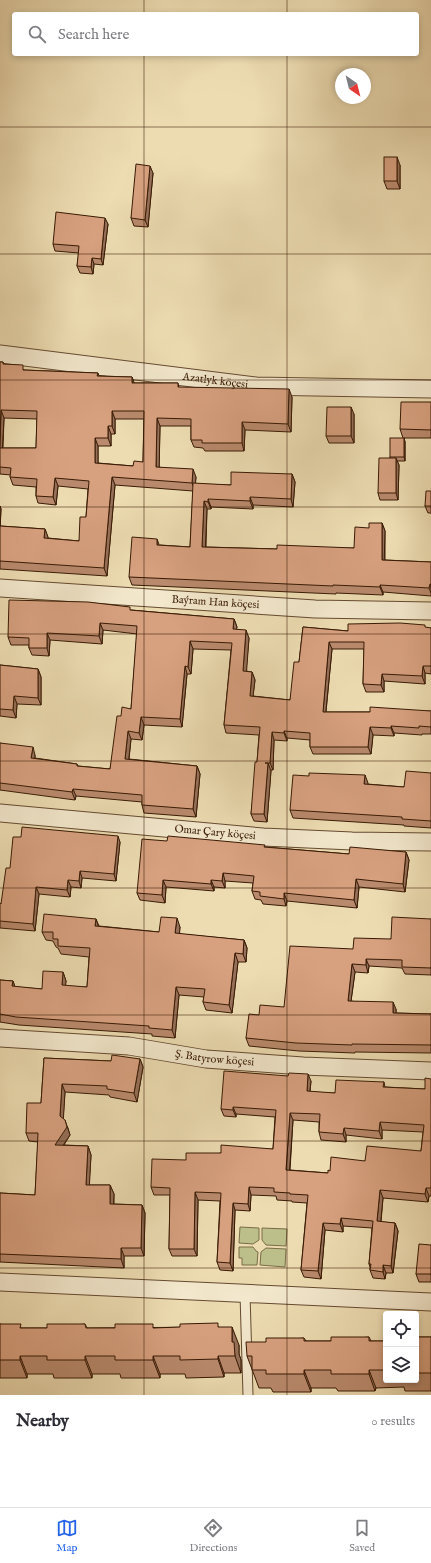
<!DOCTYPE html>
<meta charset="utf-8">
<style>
body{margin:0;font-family:"IM FELL English",serif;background:#f7f7f7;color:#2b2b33}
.controls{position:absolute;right:12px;bottom:12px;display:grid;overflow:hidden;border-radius:4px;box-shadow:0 2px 6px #0003}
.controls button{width:36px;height:36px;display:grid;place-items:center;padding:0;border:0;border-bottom:1px solid #e1e1e2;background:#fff;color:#2b2b33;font:20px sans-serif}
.compass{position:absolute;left:335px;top:68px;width:36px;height:36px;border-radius:50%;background:#fff;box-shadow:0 2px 6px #0003;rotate:145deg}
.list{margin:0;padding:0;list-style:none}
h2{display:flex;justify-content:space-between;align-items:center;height:52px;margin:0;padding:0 16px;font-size:17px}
h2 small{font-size:13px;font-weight:400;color:#7c7c81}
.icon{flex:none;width:22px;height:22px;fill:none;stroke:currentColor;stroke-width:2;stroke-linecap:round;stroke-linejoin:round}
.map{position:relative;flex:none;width:431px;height:1395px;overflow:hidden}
.search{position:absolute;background:#fff;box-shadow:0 2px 6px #0003;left:12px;right:12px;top:12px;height:44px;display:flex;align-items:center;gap:10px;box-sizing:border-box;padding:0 14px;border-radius:4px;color:#7c7c81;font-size:15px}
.sheet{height:112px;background:#fff}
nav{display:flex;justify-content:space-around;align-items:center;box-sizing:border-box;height:56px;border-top:1px solid #e1e1e2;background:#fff;font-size:11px;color:#7c7c81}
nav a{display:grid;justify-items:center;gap:2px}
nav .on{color:#2563eb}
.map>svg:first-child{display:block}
.green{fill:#bcbf8a;stroke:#7a6c47}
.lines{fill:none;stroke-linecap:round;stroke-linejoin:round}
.service-casing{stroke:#654a30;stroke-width:11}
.minor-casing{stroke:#654a30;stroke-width:19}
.service{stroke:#f3e8cd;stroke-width:9}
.minor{stroke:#f3e8cd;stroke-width:17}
.wall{fill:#b98a6d;stroke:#381a04;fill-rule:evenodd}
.shaded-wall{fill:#967059;stroke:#381a04}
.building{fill:#d7a07f;stroke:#381a04;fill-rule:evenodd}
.grid{fill:none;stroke:#381a04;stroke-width:1;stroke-opacity:0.55}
.labels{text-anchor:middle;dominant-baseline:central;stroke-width:3;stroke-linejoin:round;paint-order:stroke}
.street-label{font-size:11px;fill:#381a04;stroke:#f3e8cd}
</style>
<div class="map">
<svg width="431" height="1395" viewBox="0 0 431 1395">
<rect width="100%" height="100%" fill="#eddcb2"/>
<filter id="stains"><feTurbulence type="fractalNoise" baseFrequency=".005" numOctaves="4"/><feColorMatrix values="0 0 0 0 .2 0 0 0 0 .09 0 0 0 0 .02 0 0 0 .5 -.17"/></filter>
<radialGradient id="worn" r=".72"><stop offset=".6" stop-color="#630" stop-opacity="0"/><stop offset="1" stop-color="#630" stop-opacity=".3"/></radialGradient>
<!-- green -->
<g class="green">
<polygon points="240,1227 259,1228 259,1240 253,1244 239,1243"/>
<polygon points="262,1228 287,1229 286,1246 266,1245 262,1240"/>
<polygon points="239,1247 253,1247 256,1251 258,1252 257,1265 242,1265 242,1258 239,1258"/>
<polygon points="266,1248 286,1249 285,1267 260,1265 261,1252"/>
</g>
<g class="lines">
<!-- service casing -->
<g class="service-casing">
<polyline id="service" points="245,1294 248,1395"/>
</g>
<!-- minor casing -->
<g class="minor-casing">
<g id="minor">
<path id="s1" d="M 0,354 L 256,386 L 431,389"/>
<path id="s2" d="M 0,588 L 315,609 L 431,611"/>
<path id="s3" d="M 0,813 L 263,837 L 352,841 L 431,842"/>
<path id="s4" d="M 0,1038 L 129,1046 L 206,1059 L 303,1066 L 431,1071"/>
<polyline points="0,1282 431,1302"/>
</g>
</g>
<!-- service -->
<use href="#service" class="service"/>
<!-- minor -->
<use href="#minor" class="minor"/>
</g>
<!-- wall -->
<g class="wall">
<polygon points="400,165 400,189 387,189 384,181"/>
<polygon points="153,173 148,227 134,226 131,218"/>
<polygon points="108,224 103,265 94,264 93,274 80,273 77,266 79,253 55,251 53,244"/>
<path d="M 0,362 L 3,362 L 4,364 L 25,370 L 98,373 L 99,376 L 132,377 L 134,383 L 178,383 L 179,388 L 292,397 L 291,432 L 245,430 L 244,451 L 205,451 L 203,448 L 194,447 L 191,440 L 191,426 L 160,426 L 159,467 L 196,477 L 195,484 L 231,485 L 292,474 L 295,482 L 293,507 L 253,505 L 253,509 L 211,507 L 211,509 L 207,509 L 206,547 L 277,549 L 354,548 L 369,528 L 382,523 L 385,531 L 385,560 L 431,562 L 431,596 L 383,592 L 383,595 L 336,593 L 336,594 L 132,585 L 129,577 L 160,545 L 190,547 L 193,491 L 115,485 L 107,576 L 0,569 L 0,506 L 1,509 L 0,526 L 45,529 L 48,538 L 79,541 L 86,517 L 88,489 L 58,486 L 56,505 L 38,503 L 36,496 L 36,487 L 13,485 L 10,477 L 11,475 L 0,474 ZM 4,418 L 37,419 L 36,448 L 3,448 ZM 115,419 L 144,419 L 143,462 L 133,466 L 98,463 L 98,446 L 111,446 L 111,434 L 115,434 Z"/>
<polygon points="431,402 431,438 404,438 405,442 405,461 397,461 399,465 398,500 380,500 378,493 390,458 390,457 403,438 400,429"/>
<polygon points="354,414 354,443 329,443 326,436"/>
<polygon points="431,491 431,513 428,513 425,506"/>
<polygon points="131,610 234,619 237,627 236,629 249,638 246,671 252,672 255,680 253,696 290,700 299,662 303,627 348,631 431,628 431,674 425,673 425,684 384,681 384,692 366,692 363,684 364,649 332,649 326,712 370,712 431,711 431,734 422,734 422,735 394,733 394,736 373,735 371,754 313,754 310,747 310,740 287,738 287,741 274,740 273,770 271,770 267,822 254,821 251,814 257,762 259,735 226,733 224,725 231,650 193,649 191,674 187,674 182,727 144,725 142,740 131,739 129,759 197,766 200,774 196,817 144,813 142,805 142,802 76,796 75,800 0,790 0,743 35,755 35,758 77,764 78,766 110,769 121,716 131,709 137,634 103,630 102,644 50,640 49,656 32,655 29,648 29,645 11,645 8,637"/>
<polygon points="0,665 38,669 41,677 41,705 17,704 16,718 0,716"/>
<polygon points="431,773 431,828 404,826 404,825 293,818 290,810 368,783 367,784 404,787"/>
<polygon points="167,841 265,847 349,854 406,852 409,860 405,892 359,887 357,908 287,901 286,906 263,904 261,900 255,899 252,891 253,883 225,881 225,888 214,887 214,891 166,887 165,903 140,900 137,893"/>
<polygon points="120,842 116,881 82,878 81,888 71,887 70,897 39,894 35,931 0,928 0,903 1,904 10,868"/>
<polygon points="96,919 99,926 159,932 180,927 179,934 244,940 247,948 246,962 238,962 232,1013 206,1010 203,1002 204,997 179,995 175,1038 152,1036 152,1034 19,1025 0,1022 0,980 13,981 15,987 42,989 63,972 66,981 65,986 87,987 89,957 61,954 58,948 56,947 53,941 46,940 42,932"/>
<polygon points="431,919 431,975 405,974 402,968 369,966 368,973 355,972 351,1001 396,1009 396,1013 431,1014 431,1053 355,1052 355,1053 299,1051 249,1046 246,1038 259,1015 284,1007 353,949 391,939"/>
<polygon points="44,1058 111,1061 140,1059 143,1067 137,1102 110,1097 109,1095 65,1092 63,1119 68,1128 70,1135 64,1145 88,1146 91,1155 89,1185 110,1185 114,1194 114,1204 142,1205 145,1213 144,1256 124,1256 124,1268 0,1262 0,1193 35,1195 38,1142 29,1141 26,1133 41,1103"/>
<path d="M 431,1079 L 431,1196 L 429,1196 L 428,1202 L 383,1198 L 381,1222 L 395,1223 L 398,1231 L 393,1273 L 386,1273 L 385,1279 L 373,1278 L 370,1270 L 370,1267 L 369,1264 L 372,1228 L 343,1226 L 343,1232 L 325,1230 L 321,1279 L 304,1277 L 301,1270 L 307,1203 L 292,1202 L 292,1201 L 277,1200 L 276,1196 L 251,1195 L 250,1211 L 235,1210 L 233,1271 L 220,1270 L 217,1262 L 220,1201 L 198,1200 L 197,1256 L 172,1256 L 169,1249 L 170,1195 L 154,1195 L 151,1187 L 186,1160 L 221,1153 L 273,1149 L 275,1117 L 236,1114 L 236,1117 L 224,1116 L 221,1109 L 311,1081 L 310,1092 L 335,1093 L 384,1082 L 385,1087 L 425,1089 ZM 293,1120 L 319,1122 L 319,1132 L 321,1140 L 346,1142 L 346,1135 L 382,1139 L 382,1130 L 423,1132 L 421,1151 L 365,1161 L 330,1171 L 328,1173 L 290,1170 Z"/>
<polygon points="431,1245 431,1282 419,1282 416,1274"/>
<polygon points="0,1324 22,1328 47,1328 85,1324 87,1328 219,1327 239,1345 239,1354 241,1360 241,1373 224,1373 224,1377 186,1378 185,1374 160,1374 160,1378 121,1378 120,1374 92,1374 92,1378 54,1378 53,1374 27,1374 27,1378 0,1378"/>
<polygon points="369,1337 371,1341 386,1341 386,1380 416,1380 416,1337 431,1337 431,1391 405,1391 404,1387 376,1388 375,1391 338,1391 336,1388 311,1388 311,1392 273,1392 271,1388 259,1388 247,1356 266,1342 304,1338 306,1341 331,1341"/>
</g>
<!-- shaded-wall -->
<g class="shaded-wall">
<polygon points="397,157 400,165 400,189 397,181"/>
<polygon points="150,166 153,173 148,227 145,220"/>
<polygon points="105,218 108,224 103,265 101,259"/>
<polygon points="92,258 94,264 93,274 91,267"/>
<polygon points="132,377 135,385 132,383"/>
<polygon points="289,389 292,397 291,432 288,424"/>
<polygon points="351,407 354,414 354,443 351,436"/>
<polygon points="1,410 4,418 2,456 0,449"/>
<polygon points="112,411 115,419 115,434 112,426"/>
<polygon points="157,418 160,426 159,475 156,467"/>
<polygon points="242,422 245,430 244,451 242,443"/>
<polygon points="108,426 111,434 111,446 108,438"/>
<polygon points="95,438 98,446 98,471 95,463"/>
<polygon points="404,438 405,442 405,461 404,457"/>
<polygon points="396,458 399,465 398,500 396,493"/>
<polygon points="193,469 196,477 195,491 192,483"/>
<polygon points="292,474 295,482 293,507 291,499"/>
<polygon points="112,477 115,485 107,576 104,568"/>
<polygon points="55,478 58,486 56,505 53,497"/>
<polygon points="250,497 253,505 253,509 250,501"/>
<polygon points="208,499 211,507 211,509 208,502"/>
<polygon points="204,501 207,509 205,555 202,547"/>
<polygon points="0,506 1,509 0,531"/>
<polygon points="382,523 385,531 384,568 382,560"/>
<polygon points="45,529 48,537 47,546 44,538"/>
<polygon points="157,539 160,547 157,545"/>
<polygon points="430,584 431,588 431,593 429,588"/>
<polygon points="380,585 383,592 383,595 380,587"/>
<polygon points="234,619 237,627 235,637 233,629"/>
<polygon points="100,623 103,630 102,644 99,636"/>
<polygon points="246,630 249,638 246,679 243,671"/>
<polygon points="47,633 50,640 49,656 47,648"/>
<polygon points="190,641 193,649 191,674 188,667"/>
<polygon points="329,642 332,649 325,720 323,712"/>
<polygon points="185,666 187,674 182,727 180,719"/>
<polygon points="423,666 425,673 425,684 422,676"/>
<polygon points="38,669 41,677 41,705 38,698"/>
<polygon points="252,672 255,680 252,704 250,696"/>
<polygon points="382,674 384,681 384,692 381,685"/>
<polygon points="14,696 17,704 16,718 13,710"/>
<polygon points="141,717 144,725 142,740 139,733"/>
<polygon points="391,726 394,733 394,736 391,728"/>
<polygon points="370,727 373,735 371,754 368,747"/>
<polygon points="128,731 131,739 128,766 125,759"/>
<polygon points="284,731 287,738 287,741 284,733"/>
<polygon points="272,732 274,740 273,770 270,763"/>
<polygon points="33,747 35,755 34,766 31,758"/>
<polygon points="268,763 271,771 267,822 264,814"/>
<polygon points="197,766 200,774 196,817 193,809"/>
<polygon points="365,775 368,783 367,792 364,784"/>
<polygon points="73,789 76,796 75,800 72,792"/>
<polygon points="118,836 120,842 116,881 114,874"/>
<polygon points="406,852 409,860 405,892 403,884"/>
<polygon points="80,871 82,878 81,888 79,881"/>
<polygon points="223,873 225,881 225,888 222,881"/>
<polygon points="356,879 359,887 357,908 354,900"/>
<polygon points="68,880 71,887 70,897 67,890"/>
<polygon points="163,880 166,887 165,903 162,895"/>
<polygon points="211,880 214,887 214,891 211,884"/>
<polygon points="36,887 39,894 35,931 33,924"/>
<polygon points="284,893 287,901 286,906 284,899"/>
<polygon points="177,918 180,927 179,942 175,933"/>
<polygon points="96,919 99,928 95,926"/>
<polygon points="244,940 247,948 246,962 243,954"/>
<polygon points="235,953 238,962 232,1013 229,1005"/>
<polygon points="366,959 369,966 368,973 366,965"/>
<polygon points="352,964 355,972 350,1008 348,1001"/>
<polygon points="63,972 66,981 65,994 62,985"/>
<polygon points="13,981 16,990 12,986"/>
<polygon points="176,987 179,995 175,1038 172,1030"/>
<polygon points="393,1002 396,1009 396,1021 393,1013"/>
<polygon points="140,1059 143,1067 137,1102 134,1093"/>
<polygon points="308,1074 311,1081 309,1099 307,1091"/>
<polygon points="62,1084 65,1092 63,1125 60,1116"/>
<polygon points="233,1107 236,1114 236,1117 233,1110"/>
<polygon points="290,1113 293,1120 289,1178 286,1170"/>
<polygon points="65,1120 70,1135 58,1153 55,1145"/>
<polygon points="380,1122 382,1130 382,1139 379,1131"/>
<polygon points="344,1128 346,1135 346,1142 343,1134"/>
<polygon points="88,1146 91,1155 89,1193 86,1185"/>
<polygon points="110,1185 114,1194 113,1213 110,1204"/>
<polygon points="249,1187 251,1195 250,1211 248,1204"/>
<polygon points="426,1188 429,1196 428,1202 425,1194"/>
<polygon points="380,1190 383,1198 380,1229 377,1221"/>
<polygon points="195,1192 198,1200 197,1256 194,1249"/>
<polygon points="233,1203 235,1210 233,1271 230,1263"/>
<polygon points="142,1205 145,1213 144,1256 141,1248"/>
<polygon points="341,1218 343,1226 343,1232 340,1224"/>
<polygon points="323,1223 325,1230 321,1279 318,1271"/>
<polygon points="395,1223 398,1231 393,1273 391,1266"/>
<polygon points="121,1248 124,1256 124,1268 121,1259"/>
<polygon points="383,1265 386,1273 385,1279 383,1272"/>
<polygon points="232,1327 239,1345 239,1354 241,1360 241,1373 235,1356 232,1342"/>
<polygon points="20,1356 27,1374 27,1378 20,1360"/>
<polygon points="85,1356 92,1374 92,1378 85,1360"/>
<polygon points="153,1356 160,1374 160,1378 153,1360"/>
<polygon points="218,1356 224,1373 224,1377 218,1359"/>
<polygon points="304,1370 311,1388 311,1392 304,1374"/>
<polygon points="369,1370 376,1388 375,1391 369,1374"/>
</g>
<!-- building -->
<g class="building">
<rect x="384" y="157" width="13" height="24"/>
<polygon points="136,164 150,166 145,220 131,218"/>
<polygon points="56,212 105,218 101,259 92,258 91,267 77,266 79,246 53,244"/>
<path d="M 0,362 L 3,362 L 3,364 L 23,365 L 23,370 L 98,373 L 97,376 L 132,377 L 132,383 L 178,383 L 178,387 L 289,389 L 288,424 L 242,422 L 242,443 L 202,443 L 202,440 L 191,440 L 191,419 L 157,418 L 156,467 L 193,469 L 192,483 L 112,477 L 104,568 L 0,561 L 0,526 L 45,529 L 44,538 L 79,541 L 80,517 L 86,517 L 89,481 L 55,478 L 53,497 L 36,496 L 37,479 L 10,477 L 11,468 L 0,467 L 0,448 L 36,448 L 37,411 L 1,410 L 0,436 ZM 112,411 L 144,411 L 143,462 L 134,461 L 133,466 L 95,463 L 95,438 L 108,438 L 108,426 L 112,426 Z"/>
<polygon points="401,402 431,402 431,430 400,429"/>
<polygon points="327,407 351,407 351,436 326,436"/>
<rect x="390" y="438" width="14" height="19"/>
<polygon points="379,458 396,458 396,493 378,493"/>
<polygon points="231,472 292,474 291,499 250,497 250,501 208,499 208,502 204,501 202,547 277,549 277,545 354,548 355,527 369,528 369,523 382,523 382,560 431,562 431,584 430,584 429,588 380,585 380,587 333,585 333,586 129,577 132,537 157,539 157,545 190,547 193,483 231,485"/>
<polygon points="426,491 431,491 431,506 425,506"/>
<polygon points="9,600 88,602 130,607 130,610 234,619 233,629 246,630 243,671 252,672 250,696 290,700 294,662 299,662 303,627 348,631 348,624 400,623 425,625 425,627 431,628 431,666 423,666 422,676 382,674 381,685 363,684 364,642 329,642 323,712 370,712 370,707 431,711 431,727 419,726 419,728 391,726 391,728 370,727 368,747 310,747 310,733 284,731 284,733 272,732 270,763 265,763 268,763 264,814 251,814 255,762 257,762 260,727 224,725 232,643 190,641 188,667 185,666 180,719 141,717 139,733 128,731 125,759 197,766 193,809 142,805 142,795 73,789 72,792 0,783 0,743 33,747 31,758 77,764 77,766 110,769 117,716 121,716 122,707 131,709 137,626 100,623 99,636 47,633 47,648 29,648 29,638 8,637"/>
<polygon points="0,665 38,669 38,698 14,696 13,710 0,709"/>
<polygon points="406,771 431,773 431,821 402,819 402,817 290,810 293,775 309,776 309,773 365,775 364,784 404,787"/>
<polygon points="22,827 118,836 114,874 80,871 79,881 68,880 67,890 36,887 33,924 0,921 0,903 1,904 6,868 10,868 13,837 21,837"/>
<polygon points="168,836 265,845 264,847 349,854 350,847 406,852 403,884 356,879 354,900 284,893 284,899 260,896 260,892 252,891 254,876 223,873 222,881 211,880 211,884 163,880 162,895 137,893 142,839 167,841"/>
<polygon points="44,914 96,919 95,926 159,932 161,917 177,918 175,933 244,940 243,954 235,953 229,1005 203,1002 205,989 176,987 172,1030 149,1028 149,1026 16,1017 0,1014 0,980 13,981 12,986 42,989 43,971 63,972 62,985 87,987 90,948 58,946 58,939 53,939 53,932 42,932"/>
<polygon points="392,917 431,919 431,968 402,967 402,960 366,959 366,965 352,964 348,1001 393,1002 393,1013 431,1014 431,1045 352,1044 352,1045 296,1043 246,1038 249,1014 259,1015 260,1005 284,1007 290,946 353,949 354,938 391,939"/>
<polygon points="112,1055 140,1059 134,1093 107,1089 107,1086 62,1084 60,1116 65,1120 67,1127 55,1145 88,1146 86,1185 110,1185 110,1204 142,1205 141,1248 121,1248 121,1259 0,1254 0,1193 35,1195 38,1133 26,1133 27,1103 41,1103 44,1058 111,1061"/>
<path d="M 224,1071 L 288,1076 L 289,1073 L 308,1074 L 307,1091 L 335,1093 L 336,1080 L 384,1082 L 383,1087 L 425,1089 L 425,1078 L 431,1079 L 431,1188 L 426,1188 L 425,1194 L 380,1190 L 377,1221 L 395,1223 L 391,1266 L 383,1265 L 383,1272 L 370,1270 L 371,1264 L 369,1264 L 373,1221 L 341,1218 L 340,1224 L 323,1223 L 318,1271 L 301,1270 L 308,1195 L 290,1194 L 290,1193 L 274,1192 L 274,1188 L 249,1187 L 248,1204 L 233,1203 L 230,1263 L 217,1262 L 221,1193 L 195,1192 L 194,1249 L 169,1249 L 170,1188 L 151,1187 L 152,1159 L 186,1160 L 186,1153 L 221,1153 L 221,1145 L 273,1149 L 276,1110 L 233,1107 L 233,1110 L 221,1109 ZM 290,1113 L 320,1114 L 319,1132 L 343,1134 L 344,1128 L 379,1131 L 380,1122 L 424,1125 L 421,1151 L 367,1146 L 365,1161 L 331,1157 L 330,1171 L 328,1170 L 328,1173 L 286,1170 Z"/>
<polygon points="419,1244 431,1245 431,1274 416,1274"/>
<polygon points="218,1323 218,1327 232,1327 232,1342 234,1342 235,1356 218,1356 218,1359 180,1360 180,1356 153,1356 153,1360 115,1360 115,1356 85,1356 85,1360 47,1360 47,1356 20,1356 20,1360 0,1360 0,1324 21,1324 20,1328 47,1328 47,1324 85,1324 86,1328 115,1328 115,1324 153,1324 153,1328 180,1327 180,1324"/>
<polygon points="331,1337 369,1337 369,1341 386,1341 386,1370 369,1370 369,1374 331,1374 331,1370 304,1370 304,1374 266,1374 266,1370 252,1370 252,1356 247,1356 246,1342 266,1342 266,1338 304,1338 304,1341 331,1341"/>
<rect x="416" y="1337" width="15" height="36"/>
</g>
<!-- grid -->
<path class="grid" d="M 144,0 L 144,14M 287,0 L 287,14M 144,54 L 144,1395M 287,54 L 287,1395M 0,127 L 431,127M 0,254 L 431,254M 0,380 L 431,380M 0,507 L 431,507M 0,634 L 431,634M 0,761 L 431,761M 0,888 L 431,888M 0,1015 L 431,1015M 0,1141 L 431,1141M 0,1268 L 431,1268"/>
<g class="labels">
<!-- street labels -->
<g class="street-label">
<text stroke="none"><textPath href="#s1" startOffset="217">Azatlyk köçesi</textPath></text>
<text stroke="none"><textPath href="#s2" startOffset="216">Baýram Han köçesi</textPath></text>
<text stroke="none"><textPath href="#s3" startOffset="216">Omar Çary köçesi</textPath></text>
<text stroke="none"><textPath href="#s4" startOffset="216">Ş. Batyrow köçesi</textPath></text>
</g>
</g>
<rect width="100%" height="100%" filter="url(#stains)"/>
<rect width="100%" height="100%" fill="url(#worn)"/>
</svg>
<div class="controls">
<button><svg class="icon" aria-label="locate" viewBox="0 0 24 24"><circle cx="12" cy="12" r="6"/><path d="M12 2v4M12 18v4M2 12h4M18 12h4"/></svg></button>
<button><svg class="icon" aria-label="layers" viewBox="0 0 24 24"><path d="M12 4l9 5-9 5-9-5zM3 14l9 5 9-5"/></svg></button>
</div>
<svg class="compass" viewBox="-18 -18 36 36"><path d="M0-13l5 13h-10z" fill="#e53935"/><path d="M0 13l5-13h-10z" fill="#7c7c81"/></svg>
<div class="search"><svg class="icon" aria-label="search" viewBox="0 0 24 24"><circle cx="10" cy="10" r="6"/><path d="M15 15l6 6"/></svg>Search here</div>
</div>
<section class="sheet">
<h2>Nearby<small>0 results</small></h2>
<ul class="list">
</ul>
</section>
<nav>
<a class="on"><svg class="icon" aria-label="map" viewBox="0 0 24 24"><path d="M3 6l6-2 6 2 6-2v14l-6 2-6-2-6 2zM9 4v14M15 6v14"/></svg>Map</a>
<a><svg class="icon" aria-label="directions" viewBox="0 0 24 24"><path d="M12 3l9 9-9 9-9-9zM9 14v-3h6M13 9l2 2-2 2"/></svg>Directions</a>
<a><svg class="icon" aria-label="saved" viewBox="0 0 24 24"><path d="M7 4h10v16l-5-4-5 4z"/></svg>Saved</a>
</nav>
